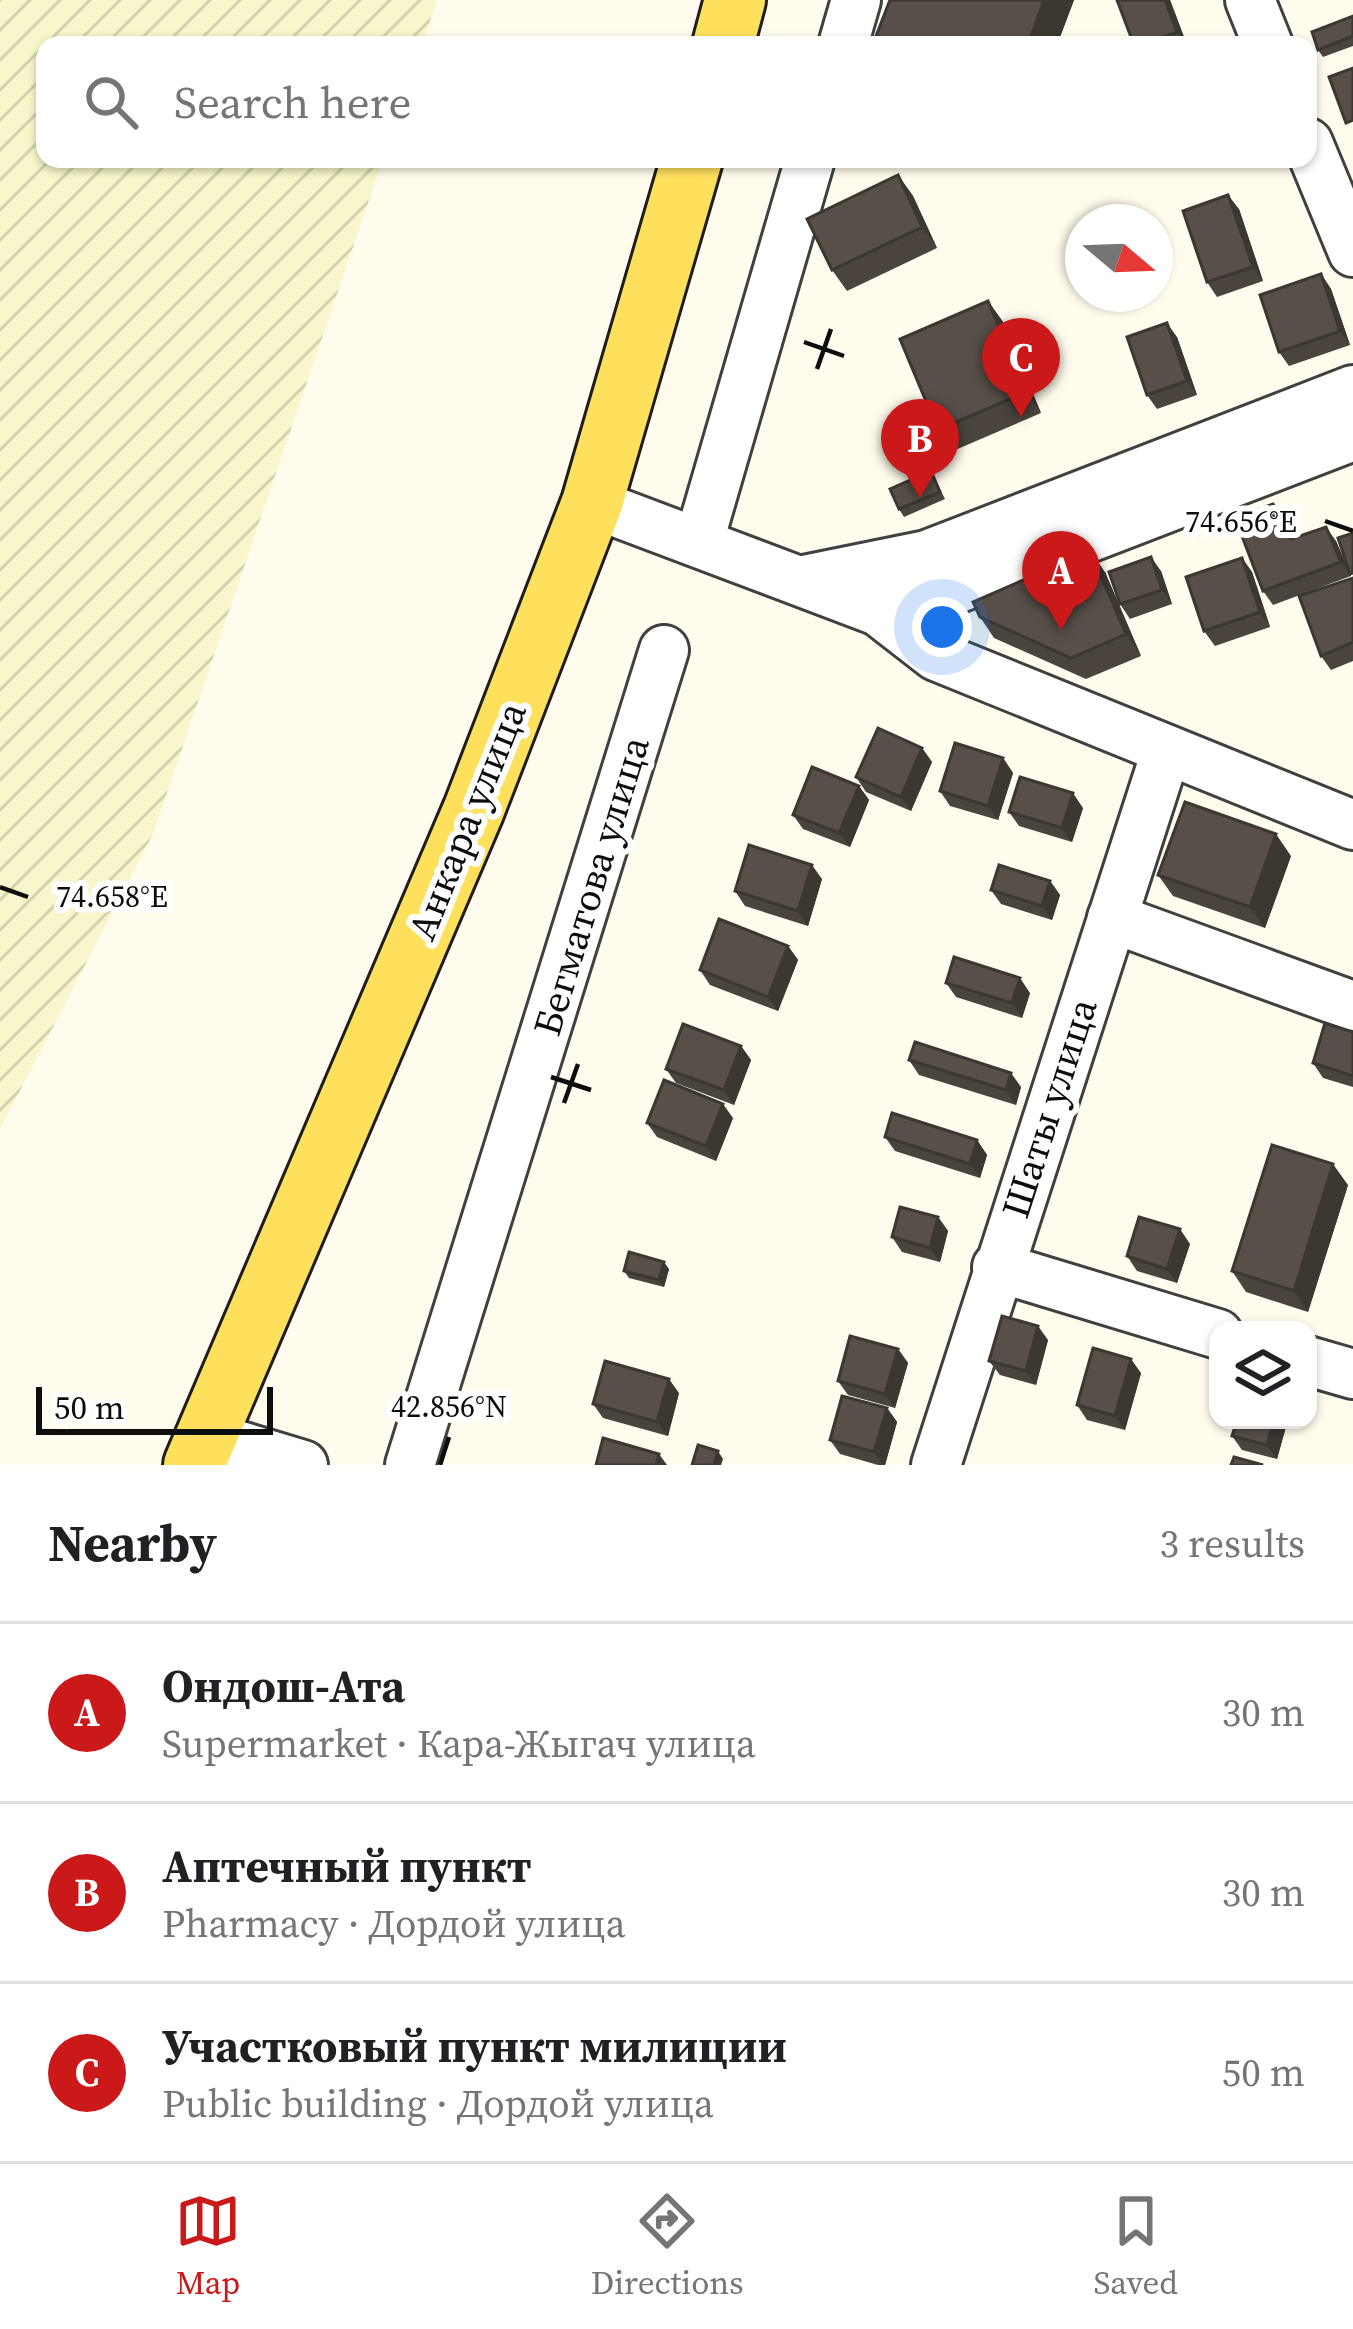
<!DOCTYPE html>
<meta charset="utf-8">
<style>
body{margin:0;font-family:"Source Serif 4",serif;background:#f2f2f2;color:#202124}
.controls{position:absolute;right:36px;bottom:36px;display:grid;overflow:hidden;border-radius:24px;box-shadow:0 3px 9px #0004}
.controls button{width:108px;height:108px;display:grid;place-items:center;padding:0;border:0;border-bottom:3px solid #e0e0e0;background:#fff;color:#202124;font:60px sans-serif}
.compass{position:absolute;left:1065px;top:204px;width:108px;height:108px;border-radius:50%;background:#fff;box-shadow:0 3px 9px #0004;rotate:109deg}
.scale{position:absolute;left:36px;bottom:30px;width:237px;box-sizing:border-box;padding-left:12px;border:6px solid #0d0d0d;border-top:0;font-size:33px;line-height:42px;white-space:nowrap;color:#0d0d0d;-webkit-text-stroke:9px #fff;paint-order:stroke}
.you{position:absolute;left:942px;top:627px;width:42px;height:42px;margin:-30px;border:9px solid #fff;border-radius:50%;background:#1a73e8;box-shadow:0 0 0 18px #1a73e833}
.badge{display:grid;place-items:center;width:78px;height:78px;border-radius:50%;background:#ca1918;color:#fff;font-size:39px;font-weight:700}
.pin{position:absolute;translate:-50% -99px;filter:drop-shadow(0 3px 6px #0008)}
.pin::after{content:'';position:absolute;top:63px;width:42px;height:36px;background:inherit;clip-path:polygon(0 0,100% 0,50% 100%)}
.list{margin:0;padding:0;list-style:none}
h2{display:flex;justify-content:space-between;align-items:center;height:156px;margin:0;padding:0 48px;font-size:51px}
h2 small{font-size:39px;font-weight:400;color:#757577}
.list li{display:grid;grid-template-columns:78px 1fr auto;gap:36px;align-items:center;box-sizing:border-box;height:180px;padding:0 48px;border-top:3px solid #e0e0e0}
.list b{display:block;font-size:45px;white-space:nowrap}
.list p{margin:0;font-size:39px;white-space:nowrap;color:#757577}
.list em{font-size:39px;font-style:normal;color:#757577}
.icon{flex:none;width:66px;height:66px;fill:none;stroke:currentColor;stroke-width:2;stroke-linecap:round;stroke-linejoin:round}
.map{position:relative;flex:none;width:1353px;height:1465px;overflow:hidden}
.search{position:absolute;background:#fff;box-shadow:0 3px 9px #0004;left:36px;right:36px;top:36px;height:132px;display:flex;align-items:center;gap:30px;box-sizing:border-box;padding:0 42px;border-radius:24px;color:#757577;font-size:45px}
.sheet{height:696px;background:#fff}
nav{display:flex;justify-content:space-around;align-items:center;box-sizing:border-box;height:168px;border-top:3px solid #e0e0e0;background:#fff;font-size:33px;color:#757577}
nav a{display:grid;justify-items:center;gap:6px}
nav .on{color:#ca1918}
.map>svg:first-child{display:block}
.farmland{fill:url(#farmland-furrows)}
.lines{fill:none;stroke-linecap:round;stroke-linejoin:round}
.minor-casing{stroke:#404040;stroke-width:54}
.major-casing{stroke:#1e1e1e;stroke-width:66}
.minor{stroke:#fff;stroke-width:48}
.major{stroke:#ffe05d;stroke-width:60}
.wall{fill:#4b443e}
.shaded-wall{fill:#3d3732}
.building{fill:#574f48;stroke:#3d3732;stroke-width:3}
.ticks{fill:none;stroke:#0d0d0d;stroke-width:4.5}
.labels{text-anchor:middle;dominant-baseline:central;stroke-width:12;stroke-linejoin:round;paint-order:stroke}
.street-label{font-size:39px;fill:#0d0d0d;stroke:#fff}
.ticks-label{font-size:30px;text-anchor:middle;fill:#0d0d0d;stroke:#fff;stroke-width:12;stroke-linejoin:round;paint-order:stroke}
</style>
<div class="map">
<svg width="1353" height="1465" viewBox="0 0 1353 1465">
<defs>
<pattern id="farmland-furrows" width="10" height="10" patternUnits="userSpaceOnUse" patternTransform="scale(3)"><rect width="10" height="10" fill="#f8f6ca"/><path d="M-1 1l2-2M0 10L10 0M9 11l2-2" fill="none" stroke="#d3d2ac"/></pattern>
</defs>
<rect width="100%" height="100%" fill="#fffced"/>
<!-- farmland -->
<polygon class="farmland" points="0,0 437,0 422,45 45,45 45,159 383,159 153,834 0,1129"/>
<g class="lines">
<!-- minor casing -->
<g class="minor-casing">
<g id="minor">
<polyline points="1250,0 1268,45"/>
<polyline points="843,45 856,0"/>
<polyline points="1308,143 1353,252"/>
<polyline points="592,503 878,611 936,656 1353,825"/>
<polyline points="699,541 810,159"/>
<polyline points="804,580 927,555 1353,390"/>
<polyline points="878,611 935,597 1353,436"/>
<polyline points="1112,918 1353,1006"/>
<polyline points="997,1267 1218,1334"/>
<polyline points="1308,1361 1353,1374"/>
<polyline points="207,1436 303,1465"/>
<polyline points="410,1465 664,650"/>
<polyline points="936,1465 1166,752"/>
</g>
</g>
<!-- major casing -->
<g class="major-casing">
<g id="major">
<polyline points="723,45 735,0"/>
<polyline points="194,1465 474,809 592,503 692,159"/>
</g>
</g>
<!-- minor -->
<use href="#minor" class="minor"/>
<!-- major -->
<use href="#major" class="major"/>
</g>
<!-- wall -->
<g class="wall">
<polygon points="890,0 1074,0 1057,45 883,45 876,36"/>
<polygon points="1117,0 1170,0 1187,45 1134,45"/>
<polygon points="1353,16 1353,46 1323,57 1318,50"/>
<polygon points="898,175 913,196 937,248 847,291 832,270"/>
<polygon points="1239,209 1263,281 1217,297 1207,282"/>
<polygon points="1321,274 1331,289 1350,345 1289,366 1279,352"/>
<polygon points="988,301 1003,322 1041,413 953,451 938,430"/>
<polygon points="1177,337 1197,395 1157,409 1147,395"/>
<polygon points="931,471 945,499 904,517 899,509"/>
<polygon points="1273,504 1294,538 1336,541 1351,576 1273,605 1263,591"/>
<polygon points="1242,558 1252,572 1270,627 1215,646 1204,631"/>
<polygon points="1161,571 1172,604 1130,619 1120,604"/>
<polygon points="1105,572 1141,656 1086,679 994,638 980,617"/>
<polygon points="1353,578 1353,661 1331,670 1321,656"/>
<polygon points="922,748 932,762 911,811 866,792 856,777"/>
<polygon points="1003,758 1013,773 998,820 950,806 940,791"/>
<polygon points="859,786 869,800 850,847 803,829 793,815"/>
<polygon points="1083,808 1072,842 1019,826 1009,812"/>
<polygon points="1291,856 1265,928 1173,896 1158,875"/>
<polygon points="822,879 808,926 745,906 735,891"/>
<polygon points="1050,881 1060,895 1052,920 1001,904 991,890"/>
<polygon points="788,946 798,960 778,1011 710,985 700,970"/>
<polygon points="946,983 1030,993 1022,1018 956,997"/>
<polygon points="1353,1032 1353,1087 1323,1078 1313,1063"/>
<polygon points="741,1046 751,1060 734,1105 676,1083 666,1069"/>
<polygon points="909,1060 1021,1087 1016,1105 919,1075"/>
<polygon points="733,1118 716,1161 657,1137 647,1123"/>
<polygon points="885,1137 977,1140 987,1155 980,1178 895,1151"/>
<polygon points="1348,1185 1308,1312 1246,1292 1232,1271"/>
<polygon points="938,1217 948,1231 940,1262 902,1252 892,1237"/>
<polygon points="1190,1244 1177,1283 1137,1271 1127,1256"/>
<polygon points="669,1269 664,1287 629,1278 624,1271"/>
<polygon points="1048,1340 1036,1385 1000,1375 989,1361"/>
<polygon points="898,1349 908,1363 895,1408 848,1395 838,1381"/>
<polygon points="1141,1373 1125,1430 1087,1420 1077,1405"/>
<polygon points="679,1393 668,1436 603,1418 593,1404"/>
<polygon points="887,1408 897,1422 885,1465 878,1465 840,1454 830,1440"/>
<polygon points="1237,1420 1285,1420 1287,1423 1277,1459 1242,1450 1232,1436"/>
</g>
<!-- shaded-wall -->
<g class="shaded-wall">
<polygon points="1044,0 1074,0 1057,45 1028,45"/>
<polygon points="1165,0 1170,0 1187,45 1177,32"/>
<polygon points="898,175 913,196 937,248 922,227"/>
<polygon points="1228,195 1239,209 1263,281 1253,267"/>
<polygon points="1321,274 1331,289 1350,345 1340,331"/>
<polygon points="988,301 1003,322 1041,413 1026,392"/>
<polygon points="1167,323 1177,337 1197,395 1187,381"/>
<polygon points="1326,527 1336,541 1351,576 1341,562"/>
<polygon points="1090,551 1105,572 1141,656 1126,634"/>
<polygon points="1151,557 1161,571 1172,604 1162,590"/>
<polygon points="1242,558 1252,572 1270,627 1260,612"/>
<polygon points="922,748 932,762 911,811 901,797"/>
<polygon points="1003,758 1013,773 998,820 988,806"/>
<polygon points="859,786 869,800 850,847 839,833"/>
<polygon points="1073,793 1083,808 1072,842 1062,828"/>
<polygon points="1276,834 1291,856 1265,928 1250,907"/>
<polygon points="812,865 822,879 808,926 798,911"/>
<polygon points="1050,881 1060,895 1052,920 1042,906"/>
<polygon points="788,946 798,960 778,1011 768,997"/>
<polygon points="1020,978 1030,993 1022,1018 1012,1003"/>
<polygon points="741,1046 751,1060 734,1105 724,1090"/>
<polygon points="1011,1073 1021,1087 1016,1105 1006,1090"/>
<polygon points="723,1104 733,1118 716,1161 706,1146"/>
<polygon points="977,1140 987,1155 980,1178 970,1164"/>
<polygon points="1333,1164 1348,1185 1308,1312 1294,1291"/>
<polygon points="938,1217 948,1231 940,1262 930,1248"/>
<polygon points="1180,1229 1190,1244 1177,1283 1167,1269"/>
<polygon points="664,1262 669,1269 664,1287 659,1280"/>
<polygon points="1038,1326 1048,1340 1036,1385 1026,1371"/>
<polygon points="898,1349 908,1363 895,1408 885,1394"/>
<polygon points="1131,1359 1141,1373 1125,1430 1115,1416"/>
<polygon points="669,1379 679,1393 668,1436 657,1422"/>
<polygon points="887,1408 897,1422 885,1465 883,1465 874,1452"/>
<polygon points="1274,1420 1285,1420 1287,1423 1277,1459 1267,1445"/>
<polygon points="718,1451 723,1459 721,1465 714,1465"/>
<polygon points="659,1454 667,1465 656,1465"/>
</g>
<!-- building -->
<g class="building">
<polygon points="890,0 1044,0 1028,45 901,45 876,36"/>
<polygon points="1117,0 1165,0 1177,32 1144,45 1134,45"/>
<polygon points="1353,16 1353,36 1318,50 1312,32"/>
<polygon points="1353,68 1353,120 1346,123 1329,77"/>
<polygon points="898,175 922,227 832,270 807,219"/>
<polygon points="1228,195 1253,267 1207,282 1183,211"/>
<polygon points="1321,274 1340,331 1279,352 1260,295"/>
<polygon points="988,301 1026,392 938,430 900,339"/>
<polygon points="1167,323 1187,381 1147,395 1127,337"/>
<polygon points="931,471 940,492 899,509 890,489"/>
<polygon points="1273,504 1291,539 1326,527 1341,562 1263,591 1235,518"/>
<polygon points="1353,533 1353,573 1350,574 1338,538"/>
<polygon points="1090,551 1126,634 1071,658 980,617 973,602"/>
<polygon points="1151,557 1162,590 1120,604 1109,572"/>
<polygon points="1242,558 1260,612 1204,631 1186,577"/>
<polygon points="1353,578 1353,642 1321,656 1299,596"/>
<polygon points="878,728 922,748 901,797 856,777"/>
<polygon points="955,743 1003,758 988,806 940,791"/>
<polygon points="812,767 859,786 839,833 793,815"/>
<polygon points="1020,777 1073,793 1062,828 1009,812"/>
<polygon points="1185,802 1276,834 1250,907 1158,875"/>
<polygon points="749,845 812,865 798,911 735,891"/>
<polygon points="999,865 1050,881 1042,906 991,890"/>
<polygon points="719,919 788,946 768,997 700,970"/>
<polygon points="954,957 1020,978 1012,1003 946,983"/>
<polygon points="1325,1023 1353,1032 1353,1076 1313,1063"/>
<polygon points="683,1024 741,1046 724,1090 666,1069"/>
<polygon points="915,1042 1011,1073 1006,1090 909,1060"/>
<polygon points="664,1080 723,1104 706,1146 647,1123"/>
<polygon points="892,1113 977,1140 970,1164 885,1137"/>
<polygon points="1272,1145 1333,1164 1294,1291 1232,1271"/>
<polygon points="900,1207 938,1217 930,1248 892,1237"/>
<polygon points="1139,1217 1180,1229 1167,1269 1127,1256"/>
<polygon points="629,1252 664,1262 659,1280 624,1271"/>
<polygon points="1002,1316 1038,1326 1026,1371 989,1361"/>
<polygon points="850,1336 898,1349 885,1394 838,1381"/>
<polygon points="1093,1348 1131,1359 1115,1416 1077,1405"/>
<polygon points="605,1361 669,1379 657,1422 593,1404"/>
<polygon points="842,1396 887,1408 874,1452 830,1440"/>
<polygon points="1237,1420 1274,1420 1267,1445 1232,1436"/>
<polygon points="603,1438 659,1454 656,1465 596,1465"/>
<polygon points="698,1445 718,1451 714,1465 692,1465"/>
<polygon points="1234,1457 1263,1465 1231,1465"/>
</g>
<!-- ticks -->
<path class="ticks" d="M 804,342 L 844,356M 817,369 L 831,329M 1325,521 L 1353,531M 0,887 L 28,897M 551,1077 L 591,1090M 564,1103 L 578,1064M 440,1465 L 449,1437"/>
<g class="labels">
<!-- street labels -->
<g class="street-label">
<text transform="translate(467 821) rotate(-68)">Анкара улица</text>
<text transform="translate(591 886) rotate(-73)">Бегматова улица</text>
<text transform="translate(1049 1108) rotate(-72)">Шаты улица</text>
</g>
</g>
<g class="ticks-label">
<text x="1241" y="532">74.656°E</text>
<text x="112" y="907">74.658°E</text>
<text x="449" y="1417">42.856°N</text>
</g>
</svg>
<div class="controls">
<button><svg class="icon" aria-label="layers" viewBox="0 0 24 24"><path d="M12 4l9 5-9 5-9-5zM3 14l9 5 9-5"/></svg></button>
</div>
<svg class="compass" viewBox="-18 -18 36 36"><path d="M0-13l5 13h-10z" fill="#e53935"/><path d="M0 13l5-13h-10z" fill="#757577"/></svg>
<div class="scale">50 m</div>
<div class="you"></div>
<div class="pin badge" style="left:1061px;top:630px">A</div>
<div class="pin badge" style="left:920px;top:498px">B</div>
<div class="pin badge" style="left:1021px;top:417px">C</div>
<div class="search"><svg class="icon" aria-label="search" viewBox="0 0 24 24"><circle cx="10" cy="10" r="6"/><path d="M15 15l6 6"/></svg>Search here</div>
</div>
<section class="sheet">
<h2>Nearby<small>3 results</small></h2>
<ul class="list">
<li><span class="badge">A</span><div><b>Ондош-Ата</b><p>Supermarket · Кара-Жыгач улица</p></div><em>30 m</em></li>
<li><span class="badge">B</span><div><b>Аптечный пункт</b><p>Pharmacy · Дордой улица</p></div><em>30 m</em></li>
<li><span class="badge">C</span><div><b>Участковый пункт милиции</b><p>Public building · Дордой улица</p></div><em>50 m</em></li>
</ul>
</section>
<nav>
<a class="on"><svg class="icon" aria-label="map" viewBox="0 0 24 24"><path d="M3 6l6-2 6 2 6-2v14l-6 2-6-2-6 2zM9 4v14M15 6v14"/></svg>Map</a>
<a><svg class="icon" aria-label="directions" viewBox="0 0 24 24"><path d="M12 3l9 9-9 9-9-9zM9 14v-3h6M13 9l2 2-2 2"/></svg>Directions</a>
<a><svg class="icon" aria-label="saved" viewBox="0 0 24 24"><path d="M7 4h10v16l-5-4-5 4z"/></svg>Saved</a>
</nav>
